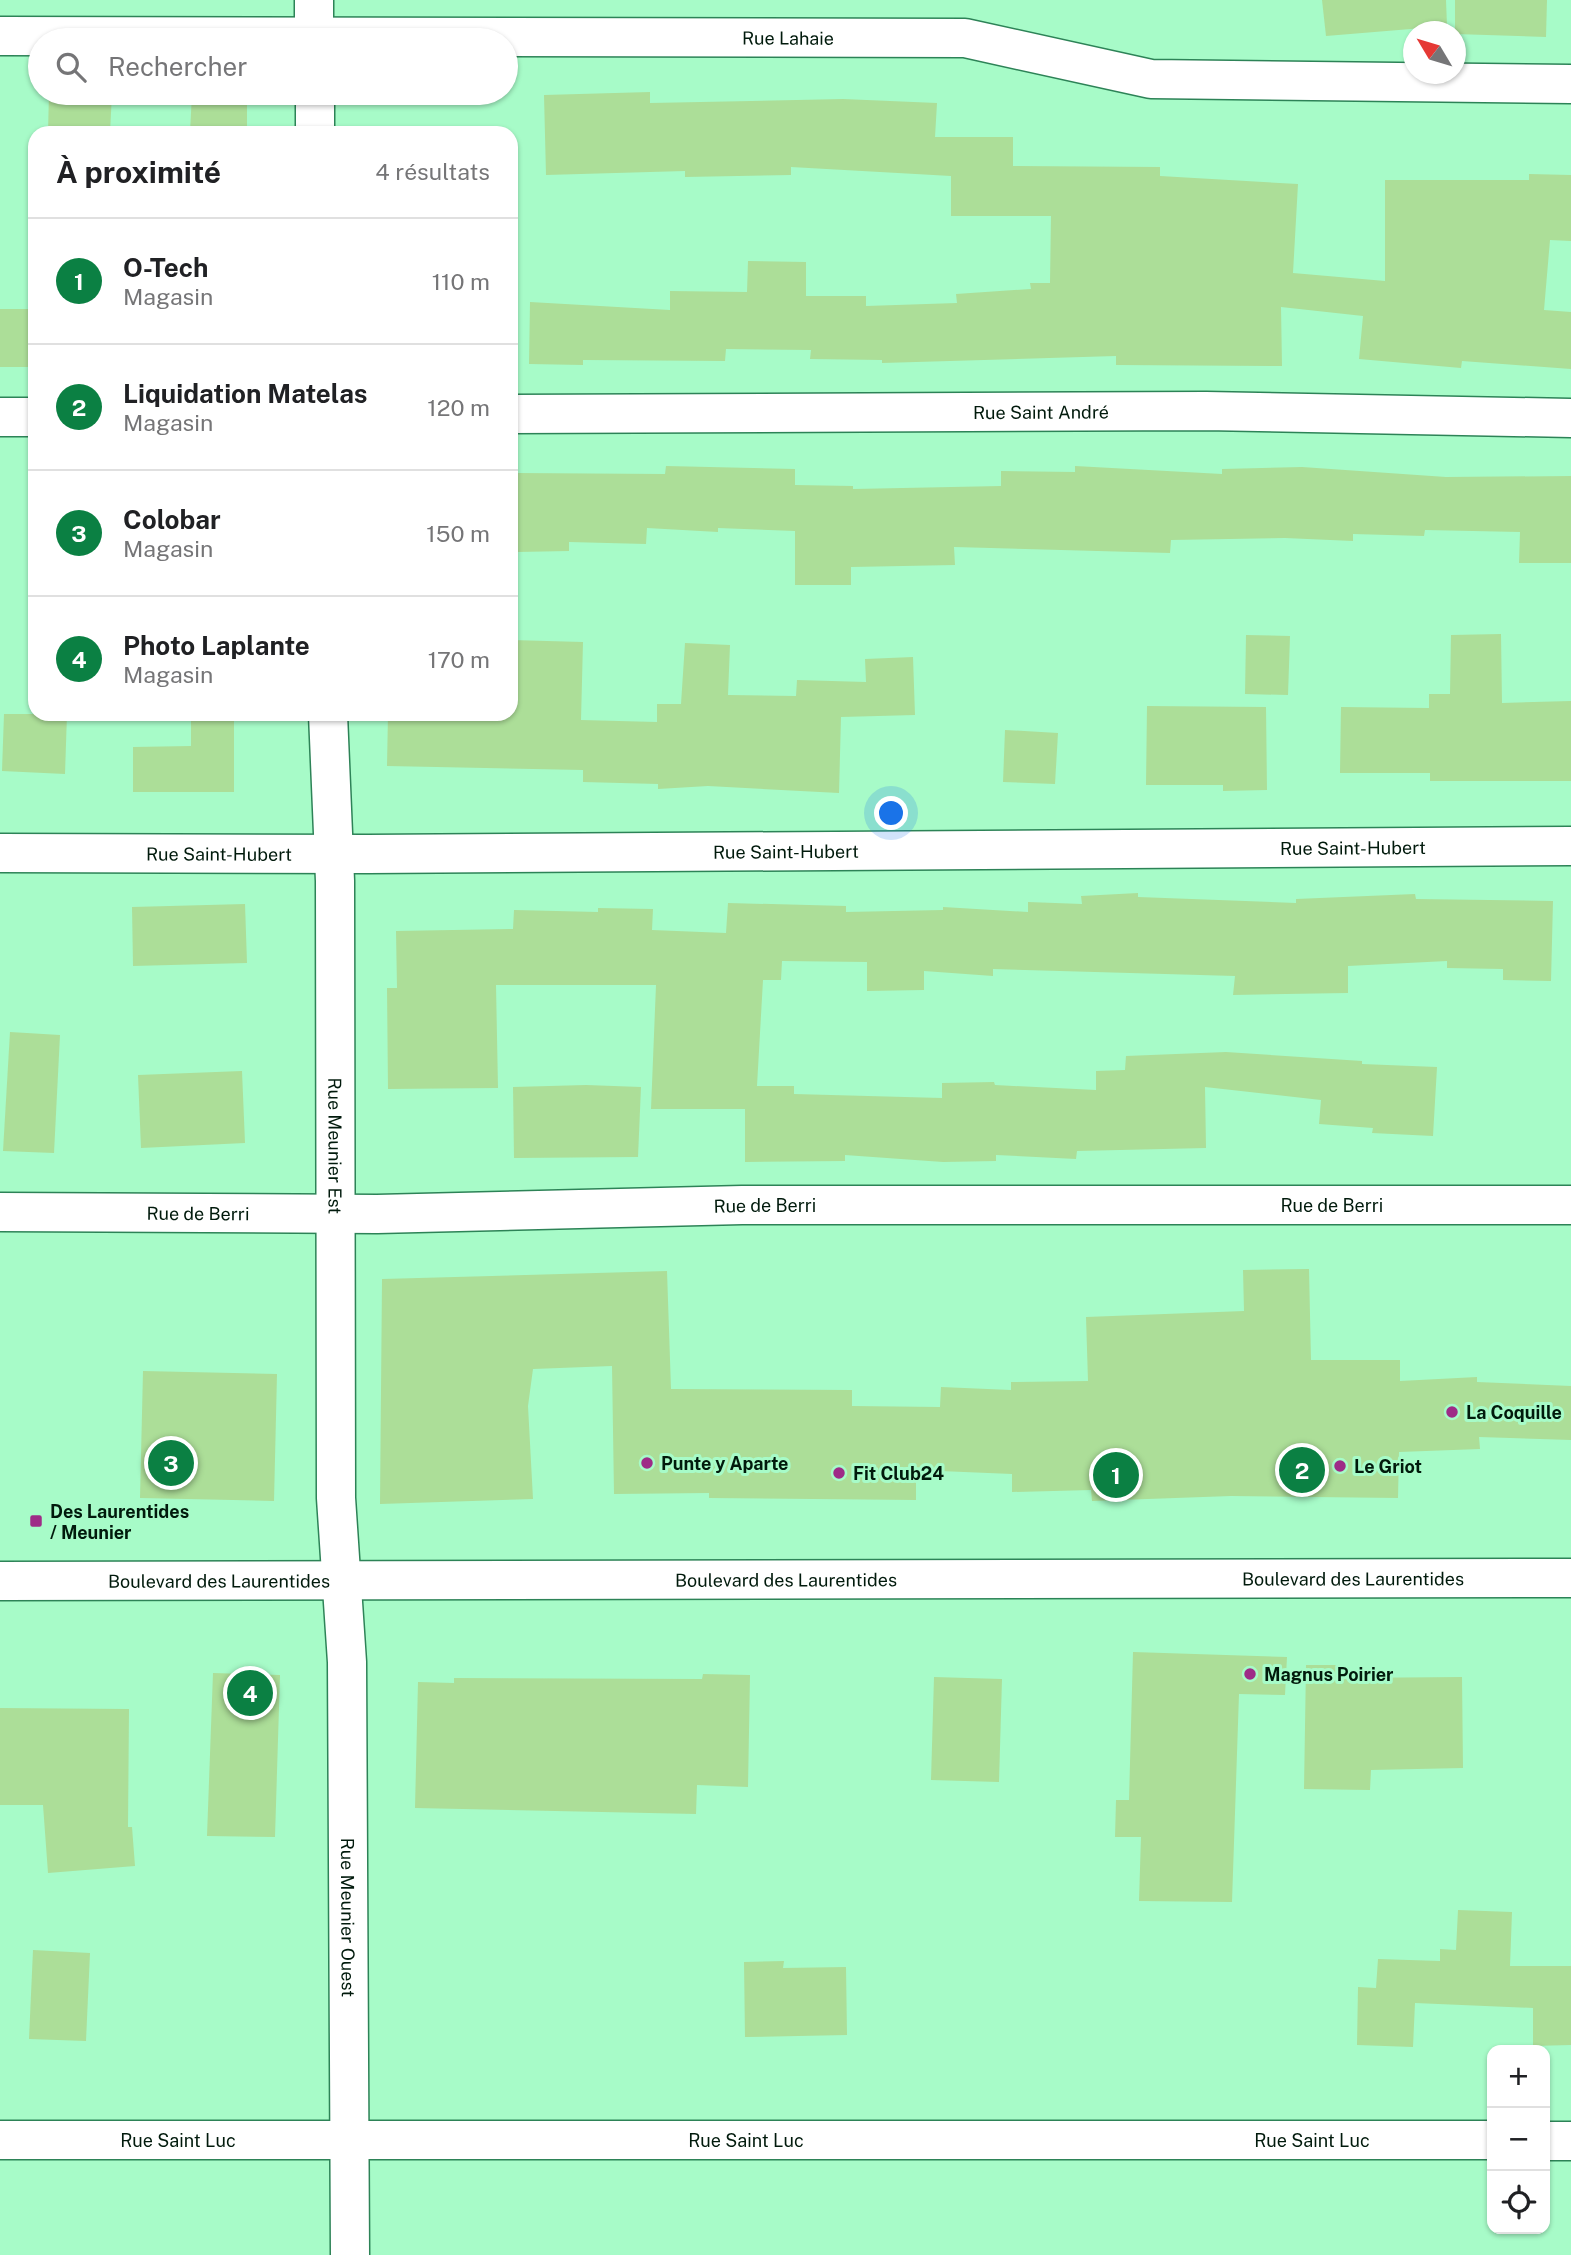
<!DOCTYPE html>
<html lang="fr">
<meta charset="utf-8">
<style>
body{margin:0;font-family:"Public Sans",sans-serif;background:#f6f6f6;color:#202124}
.controls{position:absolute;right:21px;bottom:21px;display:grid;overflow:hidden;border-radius:14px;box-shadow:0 2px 5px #0004}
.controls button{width:63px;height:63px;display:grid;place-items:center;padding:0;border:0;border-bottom:2px solid #e0e0e0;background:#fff;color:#202124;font:35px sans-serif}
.compass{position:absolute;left:1403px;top:21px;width:63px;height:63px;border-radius:50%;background:#fff;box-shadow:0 2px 5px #0004;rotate:308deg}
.you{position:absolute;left:892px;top:814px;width:24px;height:24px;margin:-18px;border:5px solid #fff;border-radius:50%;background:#1a73e8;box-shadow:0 0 0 10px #1a73e833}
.badge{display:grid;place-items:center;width:46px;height:46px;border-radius:50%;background:#0b8043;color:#fff;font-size:23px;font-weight:700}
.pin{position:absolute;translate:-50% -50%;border:4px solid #fff;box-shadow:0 2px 7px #0006}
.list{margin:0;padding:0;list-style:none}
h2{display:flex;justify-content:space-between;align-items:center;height:91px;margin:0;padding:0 28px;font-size:30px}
h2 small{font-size:23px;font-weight:400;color:#757577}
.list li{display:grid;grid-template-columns:46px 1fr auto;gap:21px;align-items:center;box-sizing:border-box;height:126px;padding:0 28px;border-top:2px solid #e0e0e0}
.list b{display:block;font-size:26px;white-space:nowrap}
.list p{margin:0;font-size:23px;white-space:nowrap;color:#757577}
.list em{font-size:23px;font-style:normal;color:#757577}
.icon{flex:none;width:38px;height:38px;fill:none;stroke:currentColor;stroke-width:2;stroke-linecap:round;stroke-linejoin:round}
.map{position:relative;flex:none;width:1571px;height:2255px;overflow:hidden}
.search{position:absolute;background:#fff;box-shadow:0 2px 5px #0004;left:28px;top:28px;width:490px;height:77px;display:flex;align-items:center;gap:18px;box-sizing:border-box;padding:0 24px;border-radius:38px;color:#757577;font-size:26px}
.panel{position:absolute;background:#fff;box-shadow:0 2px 5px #0004;left:28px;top:126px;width:490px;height:595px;border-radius:21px}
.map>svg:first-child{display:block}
.building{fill:#acde98}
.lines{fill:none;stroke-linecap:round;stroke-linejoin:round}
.minor-casing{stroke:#2d8357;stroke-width:41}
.major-casing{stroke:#2d8357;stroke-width:41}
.minor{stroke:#fff;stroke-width:38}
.major{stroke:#fff;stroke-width:38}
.poi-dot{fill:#9e2b87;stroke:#a7fbc8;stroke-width:2.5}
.labels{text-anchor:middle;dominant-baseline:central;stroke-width:6;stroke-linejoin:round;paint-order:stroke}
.street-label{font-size:18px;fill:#011a0c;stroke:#a7fbc8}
.poi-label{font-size:18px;font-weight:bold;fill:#011a0c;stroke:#a7fbc8;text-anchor:start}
</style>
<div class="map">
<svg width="1571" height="2255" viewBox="0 0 1571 2255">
<rect width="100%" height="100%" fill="#a7fbc8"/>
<!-- building -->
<g class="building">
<polygon points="1322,0 1446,0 1447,26 1326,36"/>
<polygon points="1455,0 1547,0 1546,37 1455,34"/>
<polygon points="650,92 650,103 843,99 937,103 935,137 1013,137 1013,166 1160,167 1160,176 1298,184 1293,273 1385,281 1385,180 1529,180 1529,174 1571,175 1571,241 1550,240 1544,310 1571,312 1571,369 1462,361 1461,368 1359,359 1363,316 1281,307 1282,366 1116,365 1116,356 882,363 882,360 810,359 811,350 726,349 725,361 583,360 583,365 529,364 530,302 670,310 670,291 747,292 748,261 806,262 806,296 866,296 866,306 957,303 956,294 1031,289 1030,283 1050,283 1051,216 951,216 951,176 791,167 791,175 685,177 685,171 546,175 544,95"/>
<polygon points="49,93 112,93 110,133 48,133"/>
<polygon points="192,93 247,93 247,133 190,133"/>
<rect x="0" y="309" width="35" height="58"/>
<polygon points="666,466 795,469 795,485 853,486 853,489 1001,486 1001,471 1075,472 1075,466 1222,474 1222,469 1302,467 1446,477 1571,476 1571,563 1519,563 1520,532 1425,530 1424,536 1353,534 1353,541 1285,538 1171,540 1170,553 954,547 955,565 851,567 851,585 795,585 795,531 718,528 718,532 647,528 646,544 569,542 569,551 517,552 516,473 665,474"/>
<polygon points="1501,634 1502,703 1571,701 1571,781 1430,781 1430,773 1340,773 1341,707 1429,708 1429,694 1450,694 1451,635"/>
<polygon points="1246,635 1290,636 1288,695 1245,694"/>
<polygon points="511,640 583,642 581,720 657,722 657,704 681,704 685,643 730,645 728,695 796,696 797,680 866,682 865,659 913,657 915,715 841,717 839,793 708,786 658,789 658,784 583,782 583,770 387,766 388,714 511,714"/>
<polygon points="1147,706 1266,707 1267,790 1223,791 1223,785 1146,785"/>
<polygon points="4,714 67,714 65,774 2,771"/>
<polygon points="191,714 234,714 234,792 133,792 133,747 191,746"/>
<polygon points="1005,730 1058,733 1055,784 1003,782"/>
<polygon points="1138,893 1138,897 1296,903 1296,899 1415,894 1416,899 1553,901 1551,981 1503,980 1503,969 1447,968 1447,961 1348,966 1348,993 1233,995 1235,976 993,969 993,976 924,971 924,990 867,991 867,962 782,961 781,980 763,980 757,1086 794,1086 794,1094 942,1098 942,1083 994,1082 995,1085 1096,1090 1096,1071 1125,1070 1126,1056 1226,1052 1362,1061 1362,1064 1437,1067 1433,1136 1372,1133 1373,1128 1319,1124 1321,1100 1205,1087 1206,1148 1077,1151 1076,1159 996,1155 996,1161 943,1162 845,1155 845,1161 745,1162 745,1109 651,1109 656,985 496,985 498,1088 388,1089 387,988 397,988 396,931 513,929 514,910 598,912 598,908 653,909 652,930 726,933 728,903 846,906 846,912 943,910 943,907 1028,912 1028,902 1082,904 1081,896"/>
<polygon points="245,904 247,963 133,966 132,907"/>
<polygon points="10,1032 60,1035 54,1153 3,1151"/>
<polygon points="242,1071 245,1143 141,1148 138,1075"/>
<polygon points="586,1085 641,1087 638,1157 514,1158 513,1087"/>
<polygon points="1309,1269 1311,1360 1400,1360 1400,1381 1477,1377 1477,1382 1571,1386 1571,1440 1479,1437 1480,1449 1399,1452 1398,1498 1231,1496 1092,1501 1091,1490 1012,1492 1012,1474 916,1470 916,1500 709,1498 709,1493 614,1494 612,1366 533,1369 528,1406 533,1499 380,1504 382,1279 667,1271 671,1389 852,1390 852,1406 940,1407 941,1387 1011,1390 1011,1382 1088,1381 1086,1317 1244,1311 1243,1270"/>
<polygon points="143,1371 277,1374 274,1501 140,1498"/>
<polygon points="1133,1652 1287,1657 1285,1695 1239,1694 1232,1902 1139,1901 1141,1837 1115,1837 1116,1800 1129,1800"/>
<polygon points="1306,1665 1341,1665 1341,1678 1462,1677 1463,1768 1371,1770 1370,1790 1304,1789"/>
<polygon points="213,1673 280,1675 275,1837 207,1836"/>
<polygon points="703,1674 750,1675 748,1787 697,1785 696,1814 415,1808 418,1682 454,1683 454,1678 702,1679"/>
<polygon points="934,1677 1002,1679 999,1782 931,1780"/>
<polygon points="0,1708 129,1709 128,1827 132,1827 135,1866 48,1873 43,1805 0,1805"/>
<polygon points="1458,1910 1512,1912 1510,1966 1571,1966 1571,2045 1533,2046 1533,2008 1415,2003 1413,2047 1357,2045 1358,1987 1376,1988 1378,1959 1440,1961 1440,1949 1456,1950"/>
<polygon points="33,1950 90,1953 86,2041 29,2039"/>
<polygon points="784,1961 783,1968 846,1967 847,2035 745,2037 744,1962"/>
</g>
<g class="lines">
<!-- minor casing -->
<g class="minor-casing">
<g id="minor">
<polyline points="314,0 314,40"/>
<path id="s1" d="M 0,36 L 965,38 L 1151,79 L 1571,84"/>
<polyline points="315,93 315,133"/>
<path id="s2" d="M 511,414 L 1206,411 L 1571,418"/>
<polyline points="0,417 35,417"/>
<path id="s3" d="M 328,714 L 335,881 L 336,1498 L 347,1662 L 350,2255"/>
<path id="s4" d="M 0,853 L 368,854 L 1571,846"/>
<path id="s5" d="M 0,1212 L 377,1214 L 742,1205 L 1571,1205"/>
<path id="s6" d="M 0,2140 L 1492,2140"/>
<polyline points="1545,2141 1571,2141"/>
</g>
</g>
<!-- major casing -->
<g class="major-casing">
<g id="major">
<path id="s7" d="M 0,1581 L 1571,1578"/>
</g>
</g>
<!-- minor -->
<use href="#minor" class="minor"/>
<!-- major -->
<use href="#major" class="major"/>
</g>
<!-- markers -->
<g class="poi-dot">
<circle cx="1452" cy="1412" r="7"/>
<circle cx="647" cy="1463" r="7"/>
<circle cx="1340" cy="1466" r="7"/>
<circle cx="839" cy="1473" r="7"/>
<rect x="29" y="1514" width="14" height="14" rx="3.5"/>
<circle cx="1250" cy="1674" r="7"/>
</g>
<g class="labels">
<!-- street labels -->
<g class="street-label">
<text stroke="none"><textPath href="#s1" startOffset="788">Rue Lahaie</textPath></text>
<text stroke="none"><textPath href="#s2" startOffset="530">Rue Saint André</textPath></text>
<text stroke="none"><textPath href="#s4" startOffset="1353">Rue Saint-Hubert</textPath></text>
<text stroke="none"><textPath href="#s4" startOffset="786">Rue Saint-Hubert</textPath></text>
<text stroke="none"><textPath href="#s4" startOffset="219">Rue Saint-Hubert</textPath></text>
<text stroke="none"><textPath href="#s3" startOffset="432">Rue Meunier Est</textPath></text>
<text stroke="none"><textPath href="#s5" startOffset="765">Rue de Berri</textPath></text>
<text stroke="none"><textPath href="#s5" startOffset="1332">Rue de Berri</textPath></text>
<text stroke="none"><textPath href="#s5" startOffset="198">Rue de Berri</textPath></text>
<text stroke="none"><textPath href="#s7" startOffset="786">Boulevard des Laurentides</textPath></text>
<text stroke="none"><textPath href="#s7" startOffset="1353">Boulevard des Laurentides</textPath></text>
<text stroke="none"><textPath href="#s7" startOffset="219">Boulevard des Laurentides</textPath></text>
<text stroke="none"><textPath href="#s3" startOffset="1204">Rue Meunier Ouest</textPath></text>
<text stroke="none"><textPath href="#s6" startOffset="178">Rue Saint Luc</textPath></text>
<text stroke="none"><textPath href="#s6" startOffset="746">Rue Saint Luc</textPath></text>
<text stroke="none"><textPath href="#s6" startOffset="1312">Rue Saint Luc</textPath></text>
</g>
<!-- poi labels -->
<g class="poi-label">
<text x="1466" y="1412">La Coquille</text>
<text x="661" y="1463">Punte y Aparte</text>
<text x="1354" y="1466">Le Griot</text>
<text x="853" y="1473">Fit Club24</text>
<text x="50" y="1511">Des Laurentides<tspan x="50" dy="21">/ Meunier</tspan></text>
<text x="1264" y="1674">Magnus Poirier</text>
</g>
</g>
</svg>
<div class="controls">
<button>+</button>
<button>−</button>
<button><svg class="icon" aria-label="locate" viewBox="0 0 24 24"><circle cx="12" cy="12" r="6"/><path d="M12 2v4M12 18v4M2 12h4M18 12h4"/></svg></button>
</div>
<svg class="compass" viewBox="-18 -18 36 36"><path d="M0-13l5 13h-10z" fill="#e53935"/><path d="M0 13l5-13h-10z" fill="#757577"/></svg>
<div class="you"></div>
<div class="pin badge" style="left:1116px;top:1475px">1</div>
<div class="pin badge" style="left:1302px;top:1470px">2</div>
<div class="pin badge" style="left:171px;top:1463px">3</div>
<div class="pin badge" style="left:250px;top:1693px">4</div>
<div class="search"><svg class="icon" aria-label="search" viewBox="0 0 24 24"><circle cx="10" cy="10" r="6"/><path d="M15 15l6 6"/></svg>Rechercher</div>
<section class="panel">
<h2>À proximité<small>4 résultats</small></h2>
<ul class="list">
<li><span class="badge">1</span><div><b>O-Tech</b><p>Magasin</p></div><em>110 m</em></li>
<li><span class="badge">2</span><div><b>Liquidation Matelas</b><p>Magasin</p></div><em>120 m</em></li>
<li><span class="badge">3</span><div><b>Colobar</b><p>Magasin</p></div><em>150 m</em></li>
<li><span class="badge">4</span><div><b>Photo Laplante</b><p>Magasin</p></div><em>170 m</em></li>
</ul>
</section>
</div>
